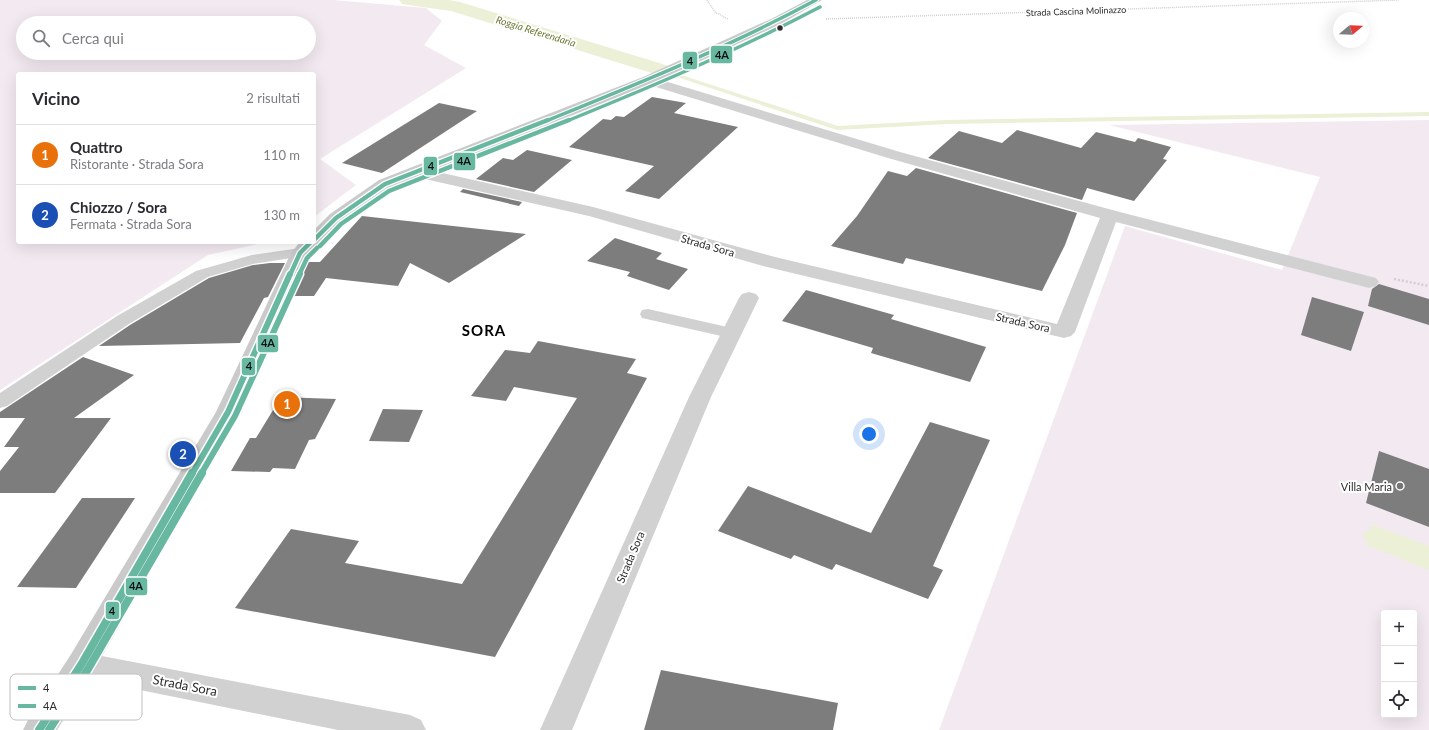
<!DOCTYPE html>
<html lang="it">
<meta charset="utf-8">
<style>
body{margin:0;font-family:Lato,sans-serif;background:#f2f2f3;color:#2b2b33}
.controls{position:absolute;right:12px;bottom:12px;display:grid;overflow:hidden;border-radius:4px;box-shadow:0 4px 16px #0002}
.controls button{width:36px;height:36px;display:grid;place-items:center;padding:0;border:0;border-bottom:1px solid #e1e1e2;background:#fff;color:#2b2b33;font:20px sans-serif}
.compass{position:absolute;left:1333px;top:12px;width:36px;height:36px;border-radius:50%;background:#fff;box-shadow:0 4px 16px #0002;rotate:71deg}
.you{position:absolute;left:869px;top:434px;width:14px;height:14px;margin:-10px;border:3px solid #fff;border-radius:50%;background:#1a73e8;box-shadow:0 0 0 6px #1a73e833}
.badge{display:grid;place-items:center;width:26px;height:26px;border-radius:50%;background:#ea580c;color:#fff;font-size:13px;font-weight:700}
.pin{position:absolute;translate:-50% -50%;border:2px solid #fff;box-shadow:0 1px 4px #0006}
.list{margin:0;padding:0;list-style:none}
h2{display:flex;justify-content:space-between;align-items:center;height:52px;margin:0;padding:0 16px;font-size:17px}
h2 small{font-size:13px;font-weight:400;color:#7c7c81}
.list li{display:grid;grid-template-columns:26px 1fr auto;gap:12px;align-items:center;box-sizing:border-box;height:60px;padding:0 16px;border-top:1px solid #e1e1e2}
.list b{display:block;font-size:15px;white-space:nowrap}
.list p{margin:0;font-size:13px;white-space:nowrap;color:#7c7c81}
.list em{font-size:13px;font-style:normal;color:#7c7c81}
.icon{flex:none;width:22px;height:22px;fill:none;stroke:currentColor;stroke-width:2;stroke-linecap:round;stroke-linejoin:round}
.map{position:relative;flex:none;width:1429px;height:730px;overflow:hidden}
.search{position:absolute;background:#fff;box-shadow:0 4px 16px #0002;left:16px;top:16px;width:300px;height:44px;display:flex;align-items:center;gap:10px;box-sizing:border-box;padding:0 14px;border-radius:22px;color:#7c7c81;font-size:15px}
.panel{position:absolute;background:#fff;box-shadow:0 4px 16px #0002;left:16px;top:72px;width:300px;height:172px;border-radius:4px}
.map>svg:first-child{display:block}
.green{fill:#f3eaf1;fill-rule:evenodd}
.water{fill:#ebf0d6}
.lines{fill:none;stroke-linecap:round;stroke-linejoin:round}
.stream{fill:#ebf0d6;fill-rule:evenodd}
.canal{fill:#ebf0d6;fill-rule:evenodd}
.building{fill:#7d7d7d}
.path-far1{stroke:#d0d0d0;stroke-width:1.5;stroke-dasharray:1 1;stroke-linecap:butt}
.path{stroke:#d0d0d0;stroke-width:2.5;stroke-dasharray:2 2;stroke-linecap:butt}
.lane{fill:#d1d1d1;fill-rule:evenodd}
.street{fill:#d1d1d1;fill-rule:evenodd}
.secondary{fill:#cacaca;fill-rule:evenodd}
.bus-1-far3-casing{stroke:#fff;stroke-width:5.5}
.bus-1-far2-casing{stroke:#fff;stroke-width:7}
.bus-1-far1-casing{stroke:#fff;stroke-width:9}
.bus-1-casing{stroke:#fff;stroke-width:11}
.bus-2-far3-casing{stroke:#fff;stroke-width:5.5}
.bus-2-far2-casing{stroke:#fff;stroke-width:7}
.bus-2-far1-casing{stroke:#fff;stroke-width:9}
.bus-2-casing{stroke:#fff;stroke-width:11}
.bus-1-far3{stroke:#68b8a1;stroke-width:3.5}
.bus-1-far2{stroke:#68b8a1;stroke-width:4.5}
.bus-1-far1{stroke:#68b8a1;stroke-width:6}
.bus-1{stroke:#68b8a1;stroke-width:8}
.bus-2-far3{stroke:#68b8a1;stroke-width:3.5}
.bus-2-far2{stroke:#68b8a1;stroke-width:4.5}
.bus-2-far1{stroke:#68b8a1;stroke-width:6}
.bus-2{stroke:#68b8a1;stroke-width:8}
.bus-dot{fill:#2c2c2c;stroke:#fff;stroke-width:1.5}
.poi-dot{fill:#767676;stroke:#fff;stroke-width:1.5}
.labels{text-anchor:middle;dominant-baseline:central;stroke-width:4;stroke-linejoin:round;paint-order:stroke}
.far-street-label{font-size:9px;fill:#2c2c2c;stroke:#fff}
.far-water-label{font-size:10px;font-style:italic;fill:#6a7a36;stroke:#fff}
.street-label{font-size:11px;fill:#2c2c2c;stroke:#fff}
.poi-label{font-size:11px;fill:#2c2c2c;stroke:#fff;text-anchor:end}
.near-street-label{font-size:13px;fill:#2c2c2c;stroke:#fff}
.district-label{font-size:15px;font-weight:bold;letter-spacing:1px;fill:#000;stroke:#fff}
.key{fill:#fff;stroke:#c0c0c0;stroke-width:1}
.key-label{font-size:11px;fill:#2c2c2c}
.line-badge{stroke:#fff;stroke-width:1.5}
.pale-badge-label{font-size:11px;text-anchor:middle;font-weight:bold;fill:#111}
</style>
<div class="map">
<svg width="1429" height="730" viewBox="0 0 1429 730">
<rect width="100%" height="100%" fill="#fff"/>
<!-- green -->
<g class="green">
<path d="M 0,0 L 333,0 L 426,8 L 442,21 L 424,45 L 466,68 L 320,159 L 356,185 L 314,217 L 314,74 L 18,74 L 18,242 L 267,242 L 208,255 L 0,390 ZM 23,23 L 309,23 L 309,53 L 23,53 Z"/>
<path d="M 1429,120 L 1429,730 L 939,730 L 1125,226 L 1282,270 L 1320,177 L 1109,125 ZM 1384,613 L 1414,613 L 1414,715 L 1384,715 Z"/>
</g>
<!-- water -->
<polygon class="water" points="1371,524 1429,546 1429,570 1366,545 1367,540 1363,537 1362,533 1370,531"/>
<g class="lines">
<!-- stream -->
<polygon class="stream" points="674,74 678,74 838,126 946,120 1429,112 1429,116 946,124 837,130 674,76"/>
<!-- canal -->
<polygon class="canal" points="399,0 449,0 460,2 669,66 673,70 669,74 662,76 655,74 451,11 408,5 402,4"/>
</g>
<!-- building -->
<g class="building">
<polygon points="652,97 686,103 674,113 738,127 659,199 625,191 654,166 569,147 603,119 611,120 616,116 624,117"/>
<polygon points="439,103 477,111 382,173 342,163"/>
<polygon points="1017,130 1081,148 1096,132 1135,142 1138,138 1171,147 1163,159 1167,160 1134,201 1087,188 1082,200 928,158 959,131 1002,143"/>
<polygon points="527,150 572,160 534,192 476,179 503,158 513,160"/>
<polygon points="916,168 1077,213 1065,245 1042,291 906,258 903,264 831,246 857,216 888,171 907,176"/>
<polygon points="463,189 522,202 519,206 460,192"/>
<polygon points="362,216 526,234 449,283 410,263 398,286 326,278 314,296 292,296 307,262 320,262"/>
<polygon points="615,238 662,253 656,259 688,269 669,290 627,276 630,272 587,261"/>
<polygon points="270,263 285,263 268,297 264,298 240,343 99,346 130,325 209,278 253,265"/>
<polygon points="1379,284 1429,299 1429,325 1368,306 1372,289"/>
<polygon points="806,290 894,315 891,319 986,347 970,382 871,353 873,348 782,321"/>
<polygon points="1312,297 1364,312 1351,351 1301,335"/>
<polygon points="538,341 636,359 627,373 647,378 495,657 235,608 291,529 359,541 345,563 462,584 577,398 514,387 506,401 471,396 505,350 530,353"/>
<polygon points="83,357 134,375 74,418 111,418 55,493 0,493 0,471 19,447 4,447 25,418 0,418 0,412"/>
<polygon points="281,397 336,399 315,439 309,440 295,469 273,468 270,472 231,471 250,438 256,438"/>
<polygon points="383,409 423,410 409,442 369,441"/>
<polygon points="930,422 990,440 933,566 943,570 928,599 836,564 832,570 794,555 791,559 718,531 748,486 871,533"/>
<polygon points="1379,451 1429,469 1429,527 1366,503"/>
<polygon points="82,498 135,498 76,588 17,587"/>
<polygon points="661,670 838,703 833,730 644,730"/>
</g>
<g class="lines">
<!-- path-far1 -->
<g class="path-far1">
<polyline points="707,0 715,12 728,19"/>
<polyline points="826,19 1399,0"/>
</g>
<!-- path -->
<polyline class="path" points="1394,279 1429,286"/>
<!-- lane -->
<g class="lane">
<polygon points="300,248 305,250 308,253 305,256 253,264 208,277 129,324 7,406 0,408 0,393 117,316 196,271 252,255"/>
<polygon points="648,309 736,329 739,333 736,337 730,338 642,318 640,314 642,310"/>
</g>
<!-- street -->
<g class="street">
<polygon points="648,76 900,152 1116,211 1376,278 1379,282 1376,286 1369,288 1116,222 1075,332 1071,336 1064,338 763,266 589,216 416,177 410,176 408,172 410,168 416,167 593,207 775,257 1057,324 1100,218 888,158 643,83 641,80 643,77"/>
<polygon points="749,292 756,294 759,298 711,397 572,730 540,730 689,397 739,298 742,294"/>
<polygon points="81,652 410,715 421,720 426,730 338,730 81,678 70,674 66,665 70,656"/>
</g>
<!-- secondary -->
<polygon class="secondary" points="807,0 822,0 781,24 653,83 391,188 342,222 319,244 308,255 240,412 92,674 57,730 23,730 28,720 70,656 216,412 291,253 300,242 314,242 314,230 330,214 379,180 643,77 773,18"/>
<!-- bus-1-far3 casing -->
<g class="bus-1-far3-casing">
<path id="bus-1-far3" d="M 546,121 C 637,84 729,47 816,0"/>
</g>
<!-- bus-1-far2 casing -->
<g class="bus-1-far2-casing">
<g id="bus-1-far2">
<polyline points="314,240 336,218 385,184 548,120"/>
<polyline points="290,275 300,253 311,242"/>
</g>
</g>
<!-- bus-1-far1 casing -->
<g class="bus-1-far1-casing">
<polyline id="bus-1-far1" points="192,474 228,412 290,274"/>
</g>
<!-- bus-1 casing -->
<g class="bus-1-casing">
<polyline id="bus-1" points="39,730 81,665 192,473"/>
</g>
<!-- bus-2-far3 casing -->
<g class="bus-2-far3-casing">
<path id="bus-2-far3" d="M 567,121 C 653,86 738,50 820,7"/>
</g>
<!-- bus-2-far2 casing -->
<g class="bus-2-far2-casing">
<g id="bus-2-far2">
<polyline points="320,246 341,224 389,191 569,120"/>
<polyline points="299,275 307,258 317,248"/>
</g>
</g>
<!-- bus-2-far1 casing -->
<g class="bus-2-far1-casing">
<polyline id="bus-2-far1" points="201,474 235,416 300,274"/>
</g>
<!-- bus-2 casing -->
<g class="bus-2-casing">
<polyline id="bus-2" points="49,730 88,669 202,473"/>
</g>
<!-- bus-1-far3 -->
<use href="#bus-1-far3" class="bus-1-far3"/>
<!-- bus-1-far2 -->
<use href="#bus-1-far2" class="bus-1-far2"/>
<!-- bus-1-far1 -->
<use href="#bus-1-far1" class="bus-1-far1"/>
<!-- bus-1 -->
<use href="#bus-1" class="bus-1"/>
<!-- bus-2-far3 -->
<use href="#bus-2-far3" class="bus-2-far3"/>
<!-- bus-2-far2 -->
<use href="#bus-2-far2" class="bus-2-far2"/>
<!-- bus-2-far1 -->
<use href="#bus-2-far1" class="bus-2-far1"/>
<!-- bus-2 -->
<use href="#bus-2" class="bus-2"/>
</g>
<!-- markers -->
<circle class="bus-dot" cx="780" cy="28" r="3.5"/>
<circle class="poi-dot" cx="1400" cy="486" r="4"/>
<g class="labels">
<!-- far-street labels -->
<g class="far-street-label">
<text transform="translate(1076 11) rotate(-2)">Strada Cascina Molinazzo</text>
</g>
<!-- far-water labels -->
<g class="far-water-label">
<text transform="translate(536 31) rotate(17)">Roggia Referendaria</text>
</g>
<!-- street labels -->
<g class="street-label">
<text transform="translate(708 245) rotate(16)">Strada Sora</text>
<text transform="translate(1023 322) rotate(13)">Strada Sora</text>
<text transform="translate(630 557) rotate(-67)">Strada Sora</text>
</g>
<!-- poi labels -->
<g class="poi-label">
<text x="1392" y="486">Villa Maria</text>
</g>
<!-- near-street labels -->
<g class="near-street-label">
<text transform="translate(185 685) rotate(11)">Strada Sora</text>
</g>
<!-- district labels -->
<g class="district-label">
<text x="484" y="330">SORA</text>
</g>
</g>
<!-- legend -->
<rect x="10" y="674" width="132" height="46" rx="6" class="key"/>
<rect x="18" y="686" width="18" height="4" fill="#68b8a1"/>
<rect x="18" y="704" width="18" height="4" fill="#68b8a1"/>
<g class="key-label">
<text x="43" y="692">4</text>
<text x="43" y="710">4A</text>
</g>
<g class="line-badge">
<rect x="710" y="45" width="23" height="19" rx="4" fill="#68b8a1"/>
<rect x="682" y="51" width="16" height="19" rx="4" fill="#68b8a1"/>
<rect x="453" y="152" width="23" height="19" rx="4" fill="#68b8a1"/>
<rect x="423" y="156" width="15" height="20" rx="4" fill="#68b8a1"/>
<rect x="257" y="334" width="22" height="19" rx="4" fill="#68b8a1"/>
<rect x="241" y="357" width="15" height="19" rx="4" fill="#68b8a1"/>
<rect x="125" y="577" width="23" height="19" rx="4" fill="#68b8a1"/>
<rect x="105" y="601" width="15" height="19" rx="4" fill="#68b8a1"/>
</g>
<g class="pale-badge-label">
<text x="722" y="59">4A</text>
<text x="690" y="65">4</text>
<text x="464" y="165">4A</text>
<text x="431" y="170">4</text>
<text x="268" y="347">4A</text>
<text x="249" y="370">4</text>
<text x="136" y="590">4A</text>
<text x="112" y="615">4</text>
</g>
</svg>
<div class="controls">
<button>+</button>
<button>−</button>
<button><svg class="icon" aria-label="locate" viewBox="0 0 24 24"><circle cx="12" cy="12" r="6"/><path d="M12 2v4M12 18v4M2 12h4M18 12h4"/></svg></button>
</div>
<svg class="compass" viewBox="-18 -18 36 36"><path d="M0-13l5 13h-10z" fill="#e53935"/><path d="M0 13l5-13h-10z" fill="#7c7c81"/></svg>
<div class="you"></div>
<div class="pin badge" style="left:287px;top:404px;background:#e8710a">1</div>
<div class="pin badge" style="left:183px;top:454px;background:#1a4fb4">2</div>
<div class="search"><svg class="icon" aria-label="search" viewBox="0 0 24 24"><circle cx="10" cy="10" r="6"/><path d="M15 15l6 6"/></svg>Cerca qui</div>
<section class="panel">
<h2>Vicino<small>2 risultati</small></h2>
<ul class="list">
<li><span class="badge" style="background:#e8710a">1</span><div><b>Quattro</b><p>Ristorante · Strada Sora</p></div><em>110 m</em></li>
<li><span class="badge" style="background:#1a4fb4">2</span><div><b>Chiozzo / Sora</b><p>Fermata · Strada Sora</p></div><em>130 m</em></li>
</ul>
</section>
</div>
